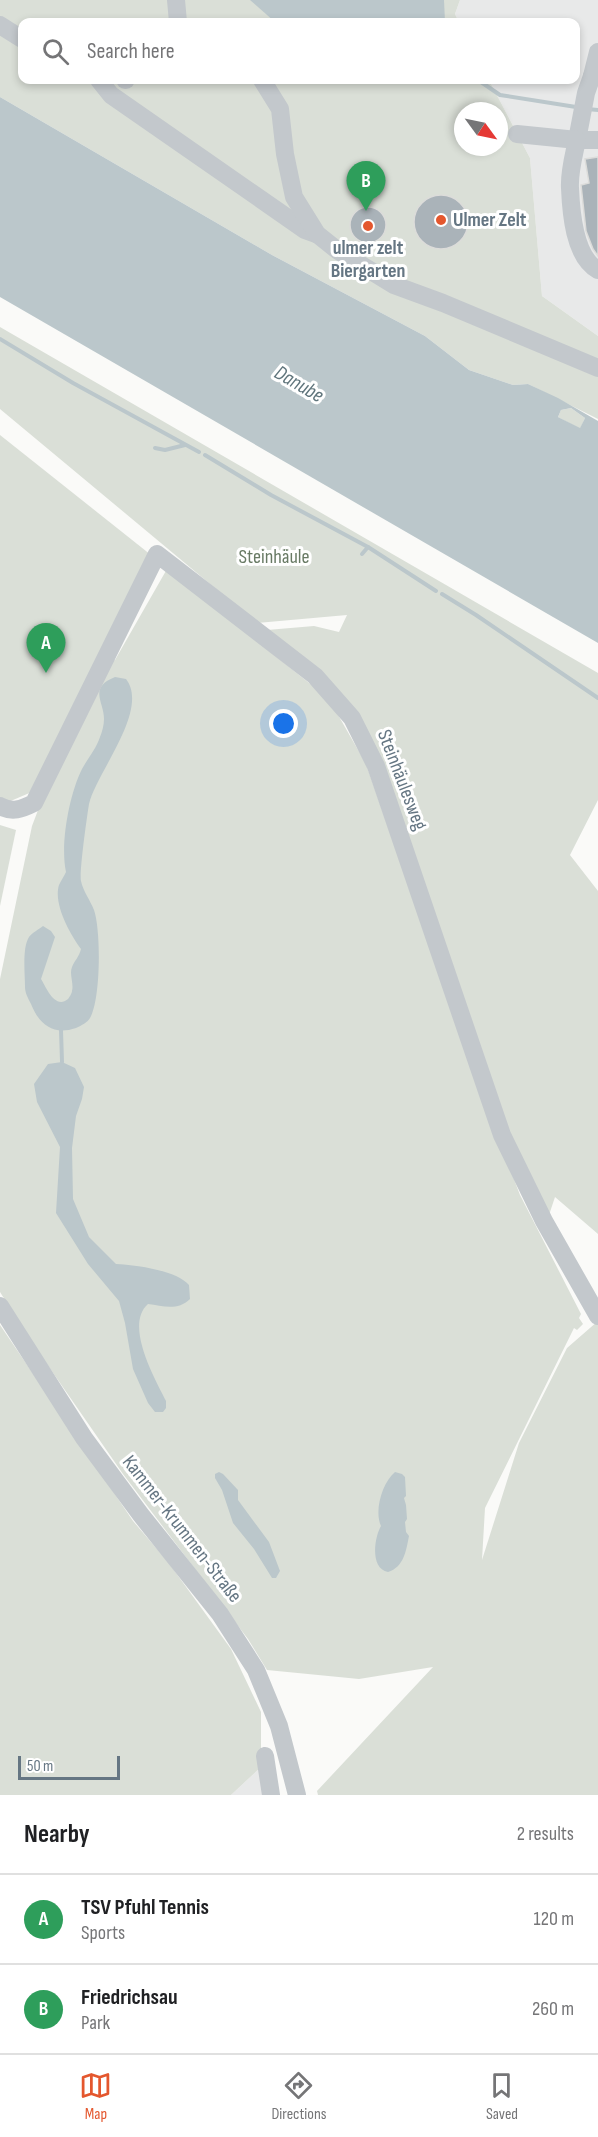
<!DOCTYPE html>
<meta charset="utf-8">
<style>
body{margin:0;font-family:"Sofia Sans Condensed",sans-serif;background:#f6f6f6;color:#202124}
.compass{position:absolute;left:454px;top:102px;width:54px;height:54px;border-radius:50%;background:#fff;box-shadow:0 3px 9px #0003;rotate:123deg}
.scale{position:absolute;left:18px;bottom:15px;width:102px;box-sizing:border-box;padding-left:6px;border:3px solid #657683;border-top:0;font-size:16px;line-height:21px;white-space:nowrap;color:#657683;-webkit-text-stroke:4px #fff;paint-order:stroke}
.you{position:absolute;left:284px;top:724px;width:21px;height:21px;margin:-15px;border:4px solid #fff;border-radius:50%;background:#1a73e8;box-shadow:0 0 0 9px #1a73e833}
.badge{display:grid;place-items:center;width:39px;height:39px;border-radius:50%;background:#e4572e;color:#fff;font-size:20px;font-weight:700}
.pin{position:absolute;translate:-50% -50px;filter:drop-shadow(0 2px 3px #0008)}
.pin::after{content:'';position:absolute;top:32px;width:21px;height:18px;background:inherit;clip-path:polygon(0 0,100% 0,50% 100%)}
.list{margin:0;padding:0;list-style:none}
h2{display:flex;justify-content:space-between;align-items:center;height:78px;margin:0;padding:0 24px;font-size:26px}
h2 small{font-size:20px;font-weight:400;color:#757577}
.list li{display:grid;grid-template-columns:39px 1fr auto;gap:18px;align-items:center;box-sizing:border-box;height:90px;padding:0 24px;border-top:2px solid #e0e0e0}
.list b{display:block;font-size:22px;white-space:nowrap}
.list p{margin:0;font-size:20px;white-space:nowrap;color:#757577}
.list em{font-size:20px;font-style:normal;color:#757577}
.icon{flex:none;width:33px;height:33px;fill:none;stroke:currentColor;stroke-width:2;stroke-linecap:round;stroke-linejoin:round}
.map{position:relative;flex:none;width:598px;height:1795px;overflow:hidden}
.search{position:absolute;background:#fff;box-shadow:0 3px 9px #0003;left:18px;right:18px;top:18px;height:66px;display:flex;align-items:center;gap:15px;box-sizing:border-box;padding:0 21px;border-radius:12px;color:#757577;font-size:22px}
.sheet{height:258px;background:#fff}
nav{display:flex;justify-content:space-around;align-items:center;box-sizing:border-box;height:84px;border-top:2px solid #e0e0e0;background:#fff;font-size:16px;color:#757577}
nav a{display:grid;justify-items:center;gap:3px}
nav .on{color:#e4572e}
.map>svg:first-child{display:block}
.built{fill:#e8e9e9}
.green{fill:#dadfd7;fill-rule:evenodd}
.water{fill:#bbc7cb;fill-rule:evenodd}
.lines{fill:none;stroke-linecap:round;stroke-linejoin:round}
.stream{stroke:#bbc7cb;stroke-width:4}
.building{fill:#aab3b9;stroke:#dcdcda;stroke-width:1.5}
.minor{stroke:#c3c8cc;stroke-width:18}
.poi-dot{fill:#e4572e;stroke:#fff;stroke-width:2}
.labels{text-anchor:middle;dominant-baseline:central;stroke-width:6;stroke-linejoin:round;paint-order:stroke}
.poi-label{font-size:20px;font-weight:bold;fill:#657683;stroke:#fff;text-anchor:start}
.park-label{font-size:20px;fill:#687a64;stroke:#fff}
.street-label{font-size:20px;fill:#657683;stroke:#fff}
.water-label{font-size:21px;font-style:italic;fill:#60757c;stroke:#fff}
</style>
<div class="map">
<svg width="598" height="1795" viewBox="0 0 598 1795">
<rect width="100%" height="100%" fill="#fafaf8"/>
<!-- built -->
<g class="built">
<polygon points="460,0 598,0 598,336 542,296 530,158 489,80 576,80 576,22 459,22 455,14"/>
<polygon points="261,1767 264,1795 231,1795"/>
</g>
<!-- green -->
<g class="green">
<path d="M 0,0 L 460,0 L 455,14 L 459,22 L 22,22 L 22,80 L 489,80 L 530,158 L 542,296 L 598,336 L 598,419 L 528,384 L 513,385 L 469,370 L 425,336 L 272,255 L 0,97 ZM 463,111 L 499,111 L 499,147 L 463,147 Z"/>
<polygon points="0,327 598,673 598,800 570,855 598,891 598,1234 555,1197 549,1215 510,1133 384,765 267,630 314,626 339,632 347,615 257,623 0,409"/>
<polygon points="571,408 585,418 580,429 558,417 561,410"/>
<polygon points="0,435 151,555 34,791 6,803 0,798"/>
<polygon points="167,569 329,699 366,764 479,1088 520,1195 581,1314 579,1318 583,1324 577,1330 574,1328 485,1508 482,1560 519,1443 567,1348 598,1321 598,1795 318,1795 317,1791 433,1667 359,1679 267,1670 248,1639 123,1474 31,1341 0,1292 0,979 32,826 43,797 109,662 115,660"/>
<polygon points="0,825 16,830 0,906"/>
<polygon points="0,1325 133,1521 168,1562 231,1649 261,1712 261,1767 231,1795 0,1795"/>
</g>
<!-- water -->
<g class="water">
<polygon points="250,0 444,0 445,22 275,22"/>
<path d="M 0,97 L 272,255 L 425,336 L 469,370 L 513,385 L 528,384 L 558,398 L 598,421 L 598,643 L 0,297 ZM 571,408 L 585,418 L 580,428 L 558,417 L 561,410 Z"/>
<path d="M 115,677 L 126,679 C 150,710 96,773 89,804 C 87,816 79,873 81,881 C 83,891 90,900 94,910 C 101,930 101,999 90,1018 C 87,1023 82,1025 76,1028 C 53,1036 39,1024 31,1004 C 28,998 25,993 25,987 C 25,974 22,948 29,937 C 32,933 39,929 43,926 L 51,931 L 55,937 L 41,979 C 46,987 55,1010 68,999 C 69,998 72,993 72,991 C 74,983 69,974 72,967 C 75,960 79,957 81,949 C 70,934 53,904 59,885 C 61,881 64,876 66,872 C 60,845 69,795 82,769 C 88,758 96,749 100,737 C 102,732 104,725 104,719 C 104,701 88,688 115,677 Z"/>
<path d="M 62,1062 L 75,1068 L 84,1087 L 82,1099 L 76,1116 L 72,1148 L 73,1199 L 89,1237 L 116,1264 C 135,1265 176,1270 189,1285 L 190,1299 C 178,1311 163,1306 148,1304 C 124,1325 155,1379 166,1401 L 166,1408 L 163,1412 L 155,1412 L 148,1403 L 133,1369 L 125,1323 L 119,1301 L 88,1264 L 56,1213 L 60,1147 L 37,1102 L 34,1084 L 48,1064 Z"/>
<polygon points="219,1472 223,1474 238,1490 238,1500 269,1542 280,1571 276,1578 272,1578 254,1549 233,1523 222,1490 215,1478 215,1474"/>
<path d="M 395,1472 L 402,1474 L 405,1477 L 406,1496 L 404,1498 L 406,1505 L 407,1519 L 405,1522 L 406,1532 L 409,1536 C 406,1551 404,1567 388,1572 C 370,1569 374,1538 381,1526 C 374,1511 382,1483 395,1472 Z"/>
</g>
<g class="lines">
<!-- stream -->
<g class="stream">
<polyline points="478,80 500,95 576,107"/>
<polyline points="587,109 598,110"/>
<polyline points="0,339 73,383 199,452"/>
<polyline points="155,448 165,450 185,445"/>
<polyline points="205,455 271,495 368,547 436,591"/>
<polyline points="362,554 368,547"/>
<polyline points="442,594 476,615 598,698"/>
<polyline points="61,1030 62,1062"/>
</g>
</g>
<!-- building -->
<g class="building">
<polygon points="598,157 598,256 593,249 586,231 581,185 589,183 585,159"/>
<circle cx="441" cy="222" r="27"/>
<circle cx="368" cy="225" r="18"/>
</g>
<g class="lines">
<!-- minor -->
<g class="minor">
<polyline points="176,0 178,22"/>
<polyline points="0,25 22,39"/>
<polyline points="592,76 598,52"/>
<polyline points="598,77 592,76 586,93 577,140 598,140"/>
<polyline points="99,80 111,95 305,230 316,234"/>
<polyline points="125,80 126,80"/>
<polyline points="262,80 280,109 285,154 294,197 317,234 337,250 394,285 443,303 598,368"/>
<path d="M 517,134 L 577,140 C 574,155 569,172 570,188 C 571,212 574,257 598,270"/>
<path d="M 0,806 C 12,813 22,809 34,803 L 157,554 L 315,676 L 352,718 L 376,766 L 502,1135 L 544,1221 L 598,1316"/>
<polyline points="0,1306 84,1438 141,1515 220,1614 256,1670 279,1726 297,1795"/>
<polyline points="265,1756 271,1795"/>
</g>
</g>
<!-- markers -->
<g class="poi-dot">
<circle cx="441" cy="220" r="6"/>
<circle cx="368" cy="226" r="6"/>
</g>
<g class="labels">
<!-- poi labels -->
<g class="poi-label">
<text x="453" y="220">Ulmer Zelt</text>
<text x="368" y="248" text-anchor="middle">ulmer zelt<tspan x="368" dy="23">Biergarten</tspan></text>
</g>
<!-- park labels -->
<g class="park-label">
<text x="274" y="557">Steinhäule</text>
</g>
<!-- street labels -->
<g class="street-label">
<text transform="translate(402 780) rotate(69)">Steinhäulesweg</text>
<text transform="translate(182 1529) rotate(52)">Kammer-Krummen-Straße</text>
</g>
<!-- water labels -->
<g class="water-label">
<text transform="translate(299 384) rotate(30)">Danube</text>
</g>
</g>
</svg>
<svg class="compass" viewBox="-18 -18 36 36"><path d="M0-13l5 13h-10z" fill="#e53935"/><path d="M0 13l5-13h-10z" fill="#757577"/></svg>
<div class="scale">50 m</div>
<div class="you"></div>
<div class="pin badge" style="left:46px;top:673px;background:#2e9e5b">A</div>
<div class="pin badge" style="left:366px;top:211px;background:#2e9e5b">B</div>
<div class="search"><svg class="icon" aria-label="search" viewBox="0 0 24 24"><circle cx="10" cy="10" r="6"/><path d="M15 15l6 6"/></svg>Search here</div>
</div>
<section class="sheet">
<h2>Nearby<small>2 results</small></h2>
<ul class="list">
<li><span class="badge" style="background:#2e9e5b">A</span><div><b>TSV Pfuhl Tennis</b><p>Sports</p></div><em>120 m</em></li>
<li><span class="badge" style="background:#2e9e5b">B</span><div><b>Friedrichsau</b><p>Park</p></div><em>260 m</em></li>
</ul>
</section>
<nav>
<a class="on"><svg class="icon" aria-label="map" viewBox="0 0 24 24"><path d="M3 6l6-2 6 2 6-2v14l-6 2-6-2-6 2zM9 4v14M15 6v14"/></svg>Map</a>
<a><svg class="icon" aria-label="directions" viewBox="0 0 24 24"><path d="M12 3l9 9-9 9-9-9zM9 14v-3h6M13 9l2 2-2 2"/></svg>Directions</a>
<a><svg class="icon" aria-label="saved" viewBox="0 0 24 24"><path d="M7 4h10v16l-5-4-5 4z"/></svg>Saved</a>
</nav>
